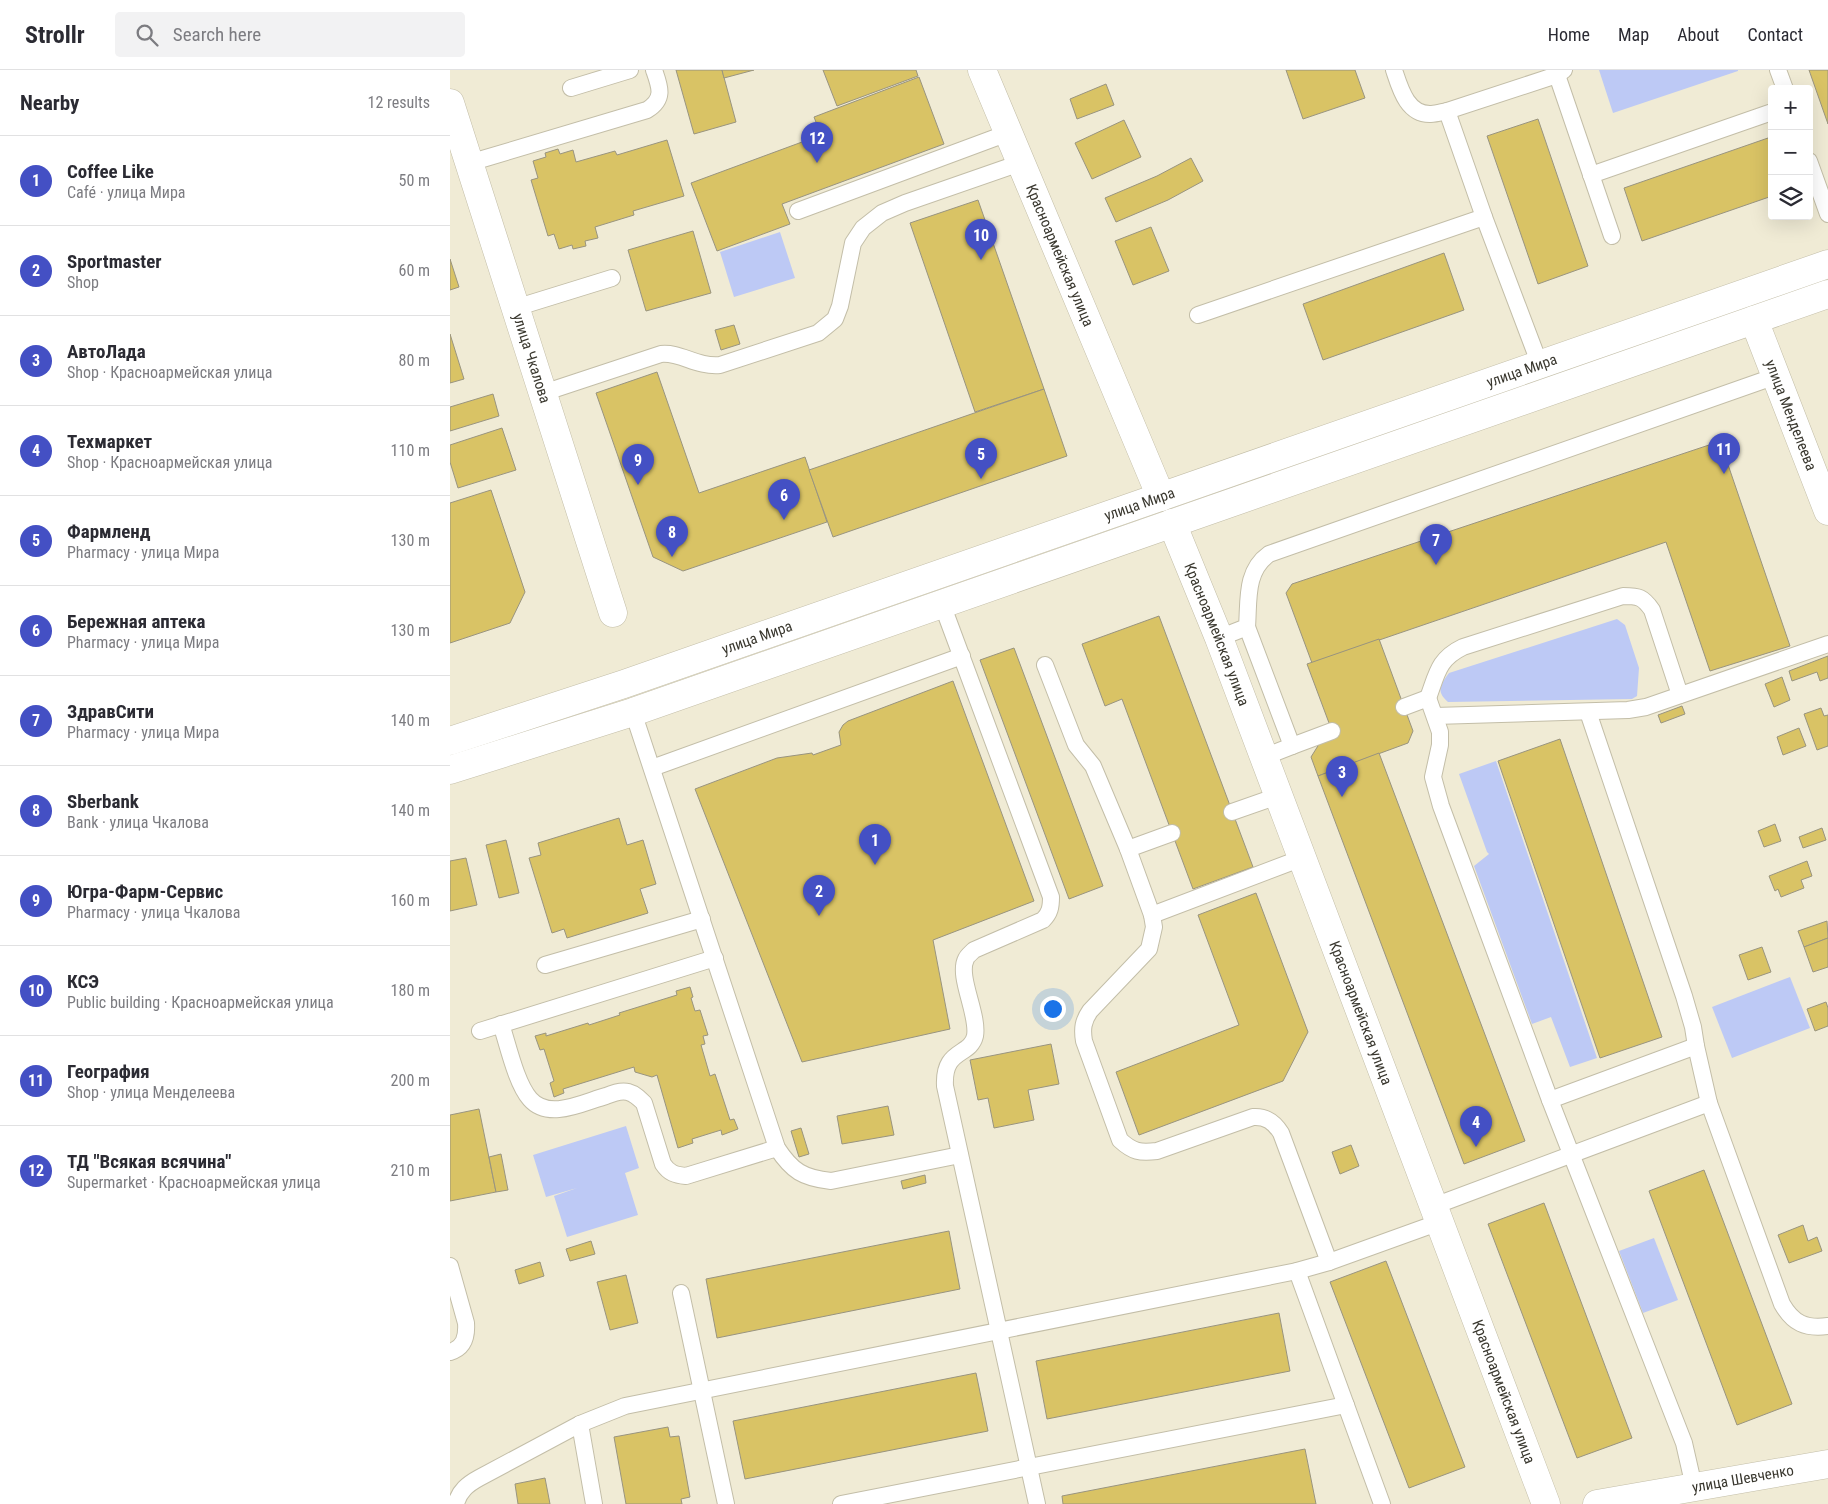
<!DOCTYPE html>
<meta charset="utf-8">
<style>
body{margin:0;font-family:"Roboto Condensed",sans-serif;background:#f2f2f3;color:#2b2b33}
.controls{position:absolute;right:15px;top:15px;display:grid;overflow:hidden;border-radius:5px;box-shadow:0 5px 20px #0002}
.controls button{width:45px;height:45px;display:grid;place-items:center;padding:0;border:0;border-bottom:1px solid #e1e1e2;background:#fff;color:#2b2b33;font:25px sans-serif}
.you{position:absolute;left:602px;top:938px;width:18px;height:18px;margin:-12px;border:4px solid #fff;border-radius:50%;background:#1a73e8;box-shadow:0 0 0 8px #1a73e833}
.badge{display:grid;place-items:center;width:32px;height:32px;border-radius:50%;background:#4450c4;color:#fff;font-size:16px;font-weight:700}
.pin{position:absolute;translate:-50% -41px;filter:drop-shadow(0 1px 2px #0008)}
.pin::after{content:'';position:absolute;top:26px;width:18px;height:15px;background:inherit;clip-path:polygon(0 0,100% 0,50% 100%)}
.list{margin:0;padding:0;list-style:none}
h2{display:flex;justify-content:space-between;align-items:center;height:65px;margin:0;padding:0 20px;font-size:21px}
h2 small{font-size:16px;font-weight:400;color:#7c7c81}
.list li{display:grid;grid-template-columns:32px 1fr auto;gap:15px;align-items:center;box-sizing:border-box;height:90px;padding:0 20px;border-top:1px solid #e1e1e2}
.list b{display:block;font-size:19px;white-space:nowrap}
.list p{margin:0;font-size:16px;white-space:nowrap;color:#7c7c81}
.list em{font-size:16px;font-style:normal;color:#7c7c81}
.icon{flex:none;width:28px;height:28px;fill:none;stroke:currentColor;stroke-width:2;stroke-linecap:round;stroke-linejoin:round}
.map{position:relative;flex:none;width:1378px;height:1434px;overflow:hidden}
header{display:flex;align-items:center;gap:30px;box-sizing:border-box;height:70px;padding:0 25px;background:#fff;border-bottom:1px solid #e1e1e2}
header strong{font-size:24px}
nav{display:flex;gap:28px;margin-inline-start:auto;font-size:18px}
.search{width:350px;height:45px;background:#f2f2f3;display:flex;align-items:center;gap:12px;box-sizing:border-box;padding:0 18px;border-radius:5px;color:#7c7c81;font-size:19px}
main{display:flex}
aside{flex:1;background:#fff}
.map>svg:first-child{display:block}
.green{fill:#bdc9f5}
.building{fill:#d9c365;stroke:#99947f}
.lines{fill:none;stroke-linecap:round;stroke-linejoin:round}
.service-casing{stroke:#c3bea8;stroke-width:18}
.minor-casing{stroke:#c3bea8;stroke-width:29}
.tertiary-casing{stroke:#c3bea8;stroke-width:29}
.secondary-casing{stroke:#c3bea8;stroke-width:29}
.service{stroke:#fff;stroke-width:16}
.minor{stroke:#fff;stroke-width:28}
.tertiary{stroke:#fff;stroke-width:28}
.secondary{stroke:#fff;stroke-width:28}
.labels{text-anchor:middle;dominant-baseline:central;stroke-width:5;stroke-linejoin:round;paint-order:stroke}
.street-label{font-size:15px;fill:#39372e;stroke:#fff}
</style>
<header>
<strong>Strollr</strong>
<div class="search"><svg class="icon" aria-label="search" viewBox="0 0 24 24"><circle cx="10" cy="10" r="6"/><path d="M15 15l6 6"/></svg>Search here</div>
<nav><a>Home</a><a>Map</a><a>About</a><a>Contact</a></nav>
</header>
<main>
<aside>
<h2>Nearby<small>12 results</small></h2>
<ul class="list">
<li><span class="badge">1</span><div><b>Coffee Like</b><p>Café · улица Мира</p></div><em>50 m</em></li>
<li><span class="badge">2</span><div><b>Sportmaster</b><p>Shop</p></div><em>60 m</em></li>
<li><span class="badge">3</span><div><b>АвтоЛада</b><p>Shop · Красноармейская улица</p></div><em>80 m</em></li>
<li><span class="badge">4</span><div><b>Техмаркет</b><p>Shop · Красноармейская улица</p></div><em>110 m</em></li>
<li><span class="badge">5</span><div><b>Фармленд</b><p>Pharmacy · улица Мира</p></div><em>130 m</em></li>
<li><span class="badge">6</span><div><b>Бережная аптека</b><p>Pharmacy · улица Мира</p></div><em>130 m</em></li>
<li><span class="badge">7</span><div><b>ЗдравСити</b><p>Pharmacy · улица Мира</p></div><em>140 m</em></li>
<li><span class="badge">8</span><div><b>Sberbank</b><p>Bank · улица Чкалова</p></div><em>140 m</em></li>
<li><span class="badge">9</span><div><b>Югра-Фарм-Сервис</b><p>Pharmacy · улица Чкалова</p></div><em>160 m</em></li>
<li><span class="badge">10</span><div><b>КСЭ</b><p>Public building · Красноармейская улица</p></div><em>180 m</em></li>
<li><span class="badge">11</span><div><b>География</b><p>Shop · улица Менделеева</p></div><em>200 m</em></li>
<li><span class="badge">12</span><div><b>ТД &quot;Всякая всячина&quot;</b><p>Supermarket · Красноармейская улица</p></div><em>210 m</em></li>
</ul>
</aside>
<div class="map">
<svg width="1378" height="1434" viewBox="0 0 1378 1434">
<rect width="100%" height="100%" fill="#f0ebd5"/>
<!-- green -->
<g class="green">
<polygon points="1149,0 1288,0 1288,1 1163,43"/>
<polygon points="330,162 345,208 284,227 270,182"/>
<path d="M 1167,549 L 1175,555 L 1189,598 L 1187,626 L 1182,629 L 998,632 C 985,621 991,614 999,603 Z"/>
<polygon points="1046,691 1147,988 1120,997 1101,947 1082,954 1024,796 1039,784 1037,782 1009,704"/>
<polygon points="1340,907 1360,958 1282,988 1262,937"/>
<polygon points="176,1056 189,1098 175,1103 188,1145 117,1167 104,1126 127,1118 96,1127 83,1085"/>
<polygon points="1204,1168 1228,1230 1193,1243 1169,1181"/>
</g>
<!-- building -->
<g class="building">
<polygon points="226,0 272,0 286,52 244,64"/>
<polygon points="272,0 304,0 274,8"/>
<polygon points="373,0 466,0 468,6 387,36"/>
<polygon points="836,0 905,0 915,28 853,49"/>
<polygon points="1359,0 1378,0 1378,54"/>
<polygon points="469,7 494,74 332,134 340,154 267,181 241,113 371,65 364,47"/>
<polygon points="656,14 664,35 627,49 620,29"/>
<polygon points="1088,49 1138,196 1088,214 1037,66"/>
<polygon points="674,50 691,87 642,109 625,73"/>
<polygon points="1318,68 1322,80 1322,126 1192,171 1174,118"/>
<polygon points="217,70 234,126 183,141 184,145 145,157 148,168 135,171 136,176 123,179 122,175 109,179 104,164 98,166 81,110 88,108 83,91 96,87 95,83 108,79 110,84 123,80 126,92 165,81 167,85"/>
<polygon points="741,88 753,111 718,130 666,152 655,128 707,106"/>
<polygon points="528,130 594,319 525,342 460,153"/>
<polygon points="701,157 719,201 683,215 665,171"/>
<polygon points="243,161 261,223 196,241 178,180"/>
<polygon points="994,183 1014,240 873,290 853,234"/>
<polygon points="0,189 9,217 0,220"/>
<polygon points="284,255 290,274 271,280 265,260"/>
<polygon points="0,264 14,309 0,313"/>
<polygon points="207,302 249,423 355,387 377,452 233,501 203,487 146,323"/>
<polygon points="594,319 617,386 383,467 359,400"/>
<polygon points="43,324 49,346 0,361 0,337"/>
<polygon points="52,358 66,400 8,418 0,392 0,375"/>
<polygon points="1262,374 1273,380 1340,576 1260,601 1216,472 862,593 836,523 842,514"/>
<polygon points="41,420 75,522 60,553 0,573 0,433"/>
<polygon points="709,546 803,797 743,819 672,629 655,636 632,574"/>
<polygon points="929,569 963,661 958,673 868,706 861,687 871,671 882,661 857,594"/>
<polygon points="564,578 653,816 619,829 530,590"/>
<polygon points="1378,586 1378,608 1370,611 1367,602 1342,611 1339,601"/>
<polygon points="1332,607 1340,630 1324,637 1315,614"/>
<polygon points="503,611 584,831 483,870 500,959 352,992 245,719 327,688 362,683 363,685 391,675 389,662 393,655 398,651"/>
<polygon points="1232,636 1235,644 1211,653 1208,645"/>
<polygon points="1371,638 1374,646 1378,645 1378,676 1367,680 1354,644"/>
<polygon points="1349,658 1356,676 1333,685 1327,667"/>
<polygon points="1110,669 1212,967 1150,988 1048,691"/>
<polygon points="929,683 1075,1071 1014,1094 868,706"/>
<polygon points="169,748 177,775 193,770 206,814 190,819 198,843 117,868 114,859 102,863 79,788 91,785 88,773"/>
<polygon points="1325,754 1331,771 1314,777 1308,761"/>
<polygon points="1372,758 1376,770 1353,778 1349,767"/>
<polygon points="56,770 69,823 49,828 36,775"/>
<polygon points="16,788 27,835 0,841 0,791"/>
<polygon points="1357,791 1362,806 1351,810 1354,818 1331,827 1328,819 1325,821 1319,806"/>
<polygon points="806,823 858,962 833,1011 689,1065 666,1002 789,955 748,845"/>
<polygon points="1377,851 1378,868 1354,877 1348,861"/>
<polygon points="1378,868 1378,897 1363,902 1354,877"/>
<polygon points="1312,877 1321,902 1298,910 1289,885"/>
<polygon points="240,917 243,927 241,928 245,941 250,940 258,965 253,966 255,974 251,975 260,1006 265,1004 280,1050 284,1049 288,1059 272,1065 271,1060 242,1069 243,1073 228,1078 207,1005 202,1007 185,1002 184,997 113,1019 114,1023 104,1027 100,1013 104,1011 94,979 90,980 85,966 96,963 96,966 138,953 139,955 170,945 169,943 227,925 226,921"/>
<polygon points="1376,932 1378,938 1378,956 1365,961 1357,939"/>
<polygon points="601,974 609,1014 578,1020 584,1050 544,1058 538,1028 528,1030 520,990"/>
<polygon points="438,1036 444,1065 392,1074 387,1046"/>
<polygon points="29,1039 46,1122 0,1131 0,1045"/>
<polygon points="351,1058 359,1084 349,1087 341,1061"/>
<polygon points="901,1075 909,1096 890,1104 882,1082"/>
<polygon points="51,1084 58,1120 46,1122 39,1087"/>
<polygon points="1254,1100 1342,1334 1287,1355 1199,1121"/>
<polygon points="475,1105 476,1113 453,1119 451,1111"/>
<polygon points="1094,1133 1182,1368 1127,1388 1038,1154"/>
<polygon points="1353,1155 1358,1171 1367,1167 1372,1181 1339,1193 1328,1165"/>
<polygon points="499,1161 510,1219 267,1268 256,1209"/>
<polygon points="141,1171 145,1184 120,1191 116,1179"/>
<polygon points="936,1191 1015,1397 959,1418 880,1212"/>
<polygon points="90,1192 94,1206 69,1214 65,1200"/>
<polygon points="176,1205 188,1253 160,1260 147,1212"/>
<polygon points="829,1243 840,1301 597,1349 586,1291"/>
<polygon points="526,1303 538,1361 295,1409 283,1351"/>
<polygon points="218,1357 220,1367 229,1366 240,1427 231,1429 232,1434 176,1434 164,1367"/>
<polygon points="855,1379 866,1434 613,1434 612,1426"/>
<polygon points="95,1408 100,1434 68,1434 65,1414"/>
</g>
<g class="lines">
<!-- service casing -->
<g class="service-casing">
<g id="service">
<path d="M 944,0 C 950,18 957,45 981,44 C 986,44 992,42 997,41 L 1107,5 L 1114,0"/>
<polyline points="1328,0 1335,19"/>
<polyline points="1107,5 1162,166"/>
<polyline points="121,18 180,0"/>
<polyline points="997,41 1034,147 1090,295"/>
<polyline points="1359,91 1378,144"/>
<path d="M 19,93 L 197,40 C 215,29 210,17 204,0"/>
<polyline points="1141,105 1322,42"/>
<polyline points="348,141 558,63"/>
<polyline points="65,238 162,208"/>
<polyline points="748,245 1034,147"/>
<path d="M 93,323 L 211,284 C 231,282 246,297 270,295 L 368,263 L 385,249 L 390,236 L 403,173 L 413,158 L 432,143 L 455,133 L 570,93"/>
<path d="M 492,534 L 601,827 C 601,837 600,843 593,850 L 524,880 C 521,883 517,886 516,889 C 507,906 529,945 525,966 C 520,987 493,978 495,1016 L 587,1434"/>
<polyline points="797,557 842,676 814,687"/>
<path d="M 769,568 L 797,557 C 799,530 795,501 819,484 L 1326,306"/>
<path d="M 595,595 L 626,675 L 643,696 L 678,779 L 702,845 L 704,857 L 699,879 L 640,941 C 633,951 632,959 634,971 L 670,1070 C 683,1082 690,1083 707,1081 L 803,1047 C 816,1046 824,1052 831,1063 L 879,1192"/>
<path d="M 978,628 C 987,604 988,589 1013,577 L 1173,526 C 1189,526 1193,527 1202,540 L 1230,625"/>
<polyline points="954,637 978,628 990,662 990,675 983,707 991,736 1100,1030 1234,1373 1244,1417"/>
<path d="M 183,642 L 327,1078 C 342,1101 353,1108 381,1111 L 510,1085"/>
<path d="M 1138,642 L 1234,926 L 1243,957 L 1246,976 L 1259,1033 L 1332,1234 C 1343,1253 1355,1259 1378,1256"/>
<polyline points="985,646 1178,640 1196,637 1378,574"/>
<polyline points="842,676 882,661"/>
<polyline points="202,698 512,586"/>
<polyline points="782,742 828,726"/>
<polyline points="678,779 722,763"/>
<polyline points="702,845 852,788"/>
<polyline points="95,895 252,849"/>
<path d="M 51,954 C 58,975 66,1013 80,1029 C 99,1051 134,1032 156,1026 C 163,1023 171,1020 178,1022 C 185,1024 189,1028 194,1033 L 213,1094 C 219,1103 225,1105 236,1106 L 327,1078"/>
<polyline points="30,961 265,888"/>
<polyline points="1100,1030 1246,976"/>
<polyline points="984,1136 1259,1033"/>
<path d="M 0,1196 L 16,1253 C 17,1267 14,1278 0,1282"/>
<polyline points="847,1201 932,1434"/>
<polyline points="231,1223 276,1434"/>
<polyline points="130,1354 144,1434"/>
<path d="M 6,1434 C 9,1421 18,1414 29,1408 L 130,1354 L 175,1336 L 847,1201 L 879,1192 L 990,1152"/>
<polyline points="391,1434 896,1335"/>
</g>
</g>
<!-- minor casing -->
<g class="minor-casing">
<g id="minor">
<path id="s1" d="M 0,33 L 163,543"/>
<path id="s2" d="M 1304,250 L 1378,441"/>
<path id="s3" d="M 1147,1434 L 1378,1394"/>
</g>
</g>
<!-- tertiary casing -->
<g class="tertiary-casing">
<g id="tertiary">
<path id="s4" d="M 532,0 L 711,427"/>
<path id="s5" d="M 722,453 L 769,568 L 1096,1434"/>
</g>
</g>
<!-- secondary casing -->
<g class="secondary-casing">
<g id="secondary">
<path id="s6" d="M 0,671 L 174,614 L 1378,194"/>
<polyline points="0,700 183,642 1378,224"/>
</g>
</g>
<!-- service -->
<use href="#service" class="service"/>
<!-- minor -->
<use href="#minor" class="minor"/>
<!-- tertiary -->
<use href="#tertiary" class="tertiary"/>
<!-- secondary -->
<use href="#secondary" class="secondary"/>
</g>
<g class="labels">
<!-- street labels -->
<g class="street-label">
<text stroke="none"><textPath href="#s4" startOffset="201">Красноармейская улица</textPath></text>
<text stroke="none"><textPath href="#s1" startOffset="268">улица Чкалова</textPath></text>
<text stroke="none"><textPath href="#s6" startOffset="1134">улица Мира</textPath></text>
<text stroke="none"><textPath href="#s2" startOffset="102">улица Менделеева</textPath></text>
<text stroke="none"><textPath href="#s6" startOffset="729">улица Мира</textPath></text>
<text stroke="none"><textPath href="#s5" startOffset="120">Красноармейская улица</textPath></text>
<text stroke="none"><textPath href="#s6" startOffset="324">улица Мира</textPath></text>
<text stroke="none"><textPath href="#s5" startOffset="525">Красноармейская улица</textPath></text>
<text stroke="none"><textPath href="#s5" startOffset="930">Красноармейская улица</textPath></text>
<text stroke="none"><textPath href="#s3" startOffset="148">улица Шевченко</textPath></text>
</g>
</g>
</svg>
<div class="controls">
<button>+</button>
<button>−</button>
<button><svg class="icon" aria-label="layers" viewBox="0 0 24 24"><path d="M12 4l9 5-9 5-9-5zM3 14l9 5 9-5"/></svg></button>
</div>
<div class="you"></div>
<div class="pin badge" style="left:425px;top:795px">1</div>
<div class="pin badge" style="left:369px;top:846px">2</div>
<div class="pin badge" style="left:892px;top:727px">3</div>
<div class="pin badge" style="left:1026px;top:1077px">4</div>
<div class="pin badge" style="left:531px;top:409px">5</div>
<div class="pin badge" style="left:334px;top:450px">6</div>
<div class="pin badge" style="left:986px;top:495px">7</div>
<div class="pin badge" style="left:222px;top:487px">8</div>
<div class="pin badge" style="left:188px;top:415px">9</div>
<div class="pin badge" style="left:531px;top:190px">10</div>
<div class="pin badge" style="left:1274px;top:404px">11</div>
<div class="pin badge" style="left:367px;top:93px">12</div>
</div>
</main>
